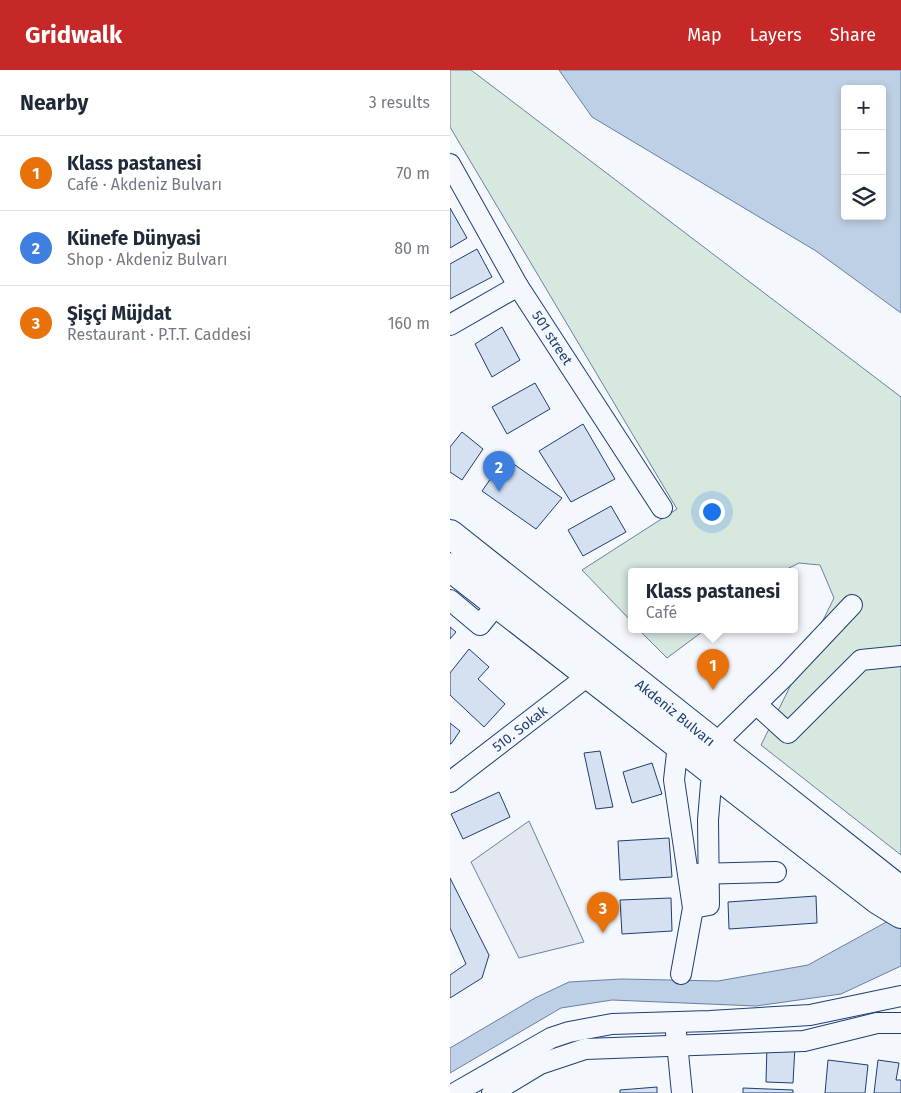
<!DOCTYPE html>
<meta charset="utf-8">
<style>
body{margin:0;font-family:"Fira Sans",sans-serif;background:#f2f2f3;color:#1f2937}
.controls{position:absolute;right:15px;top:15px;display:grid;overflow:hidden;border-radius:5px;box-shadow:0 2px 8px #0003}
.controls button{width:45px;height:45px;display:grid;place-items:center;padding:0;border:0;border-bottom:1px solid #e0e1e3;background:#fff;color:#1f2937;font:25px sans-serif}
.you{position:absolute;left:261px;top:441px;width:18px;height:18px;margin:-12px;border:4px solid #fff;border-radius:50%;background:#1a73e8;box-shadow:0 0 0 8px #1a73e833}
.badge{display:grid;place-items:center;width:32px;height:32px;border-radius:50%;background:#c62828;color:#fff;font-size:16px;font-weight:700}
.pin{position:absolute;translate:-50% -41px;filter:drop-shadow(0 1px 2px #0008)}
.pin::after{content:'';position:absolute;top:26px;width:18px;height:15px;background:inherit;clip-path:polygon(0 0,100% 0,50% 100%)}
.popup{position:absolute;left:178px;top:498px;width:170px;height:65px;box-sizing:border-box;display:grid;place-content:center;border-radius:5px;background:#fff;filter:drop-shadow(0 1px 4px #0005);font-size:16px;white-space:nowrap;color:#747a83}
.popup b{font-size:19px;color:#1f2937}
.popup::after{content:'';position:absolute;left:50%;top:100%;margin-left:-10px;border:10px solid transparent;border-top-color:#fff}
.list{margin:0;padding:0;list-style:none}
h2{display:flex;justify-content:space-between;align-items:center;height:65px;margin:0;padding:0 20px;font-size:21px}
h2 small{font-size:16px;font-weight:400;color:#747a83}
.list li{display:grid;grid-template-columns:32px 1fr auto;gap:15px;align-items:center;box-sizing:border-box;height:75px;padding:0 20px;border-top:1px solid #e0e1e3}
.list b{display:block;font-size:19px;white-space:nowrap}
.list p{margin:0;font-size:16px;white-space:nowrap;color:#747a83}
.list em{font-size:16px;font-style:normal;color:#747a83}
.icon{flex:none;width:28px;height:28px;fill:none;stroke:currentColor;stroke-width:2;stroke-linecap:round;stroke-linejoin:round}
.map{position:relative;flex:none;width:451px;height:1023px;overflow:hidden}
header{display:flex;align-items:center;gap:30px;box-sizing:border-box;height:70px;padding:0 25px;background:#c62828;color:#fff}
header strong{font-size:24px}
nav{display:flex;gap:28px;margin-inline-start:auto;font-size:18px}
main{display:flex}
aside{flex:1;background:#fff}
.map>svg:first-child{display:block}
.green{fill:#d7e8df;stroke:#687fa3}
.parking{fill:#e3e8f0;stroke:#687fa3}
.water{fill:#bed0e5;stroke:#687fa3;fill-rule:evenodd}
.building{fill:#d5e0f0;stroke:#1d3f73}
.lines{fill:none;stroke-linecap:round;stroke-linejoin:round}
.minor-casing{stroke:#1d3f73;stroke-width:22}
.highway-casing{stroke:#1d3f73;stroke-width:30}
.minor{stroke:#f4f7fb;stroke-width:20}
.highway{stroke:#f4f7fb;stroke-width:28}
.labels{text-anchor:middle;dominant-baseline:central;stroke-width:4;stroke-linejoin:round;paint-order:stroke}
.street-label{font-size:14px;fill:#1d3f73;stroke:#f4f7fb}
</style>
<header>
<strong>Gridwalk</strong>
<nav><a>Map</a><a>Layers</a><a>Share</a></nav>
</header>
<main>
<aside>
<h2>Nearby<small>3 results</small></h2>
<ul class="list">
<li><span class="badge" style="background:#e8710a">1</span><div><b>Klass pastanesi</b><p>Café · Akdeniz Bulvarı</p></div><em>70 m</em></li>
<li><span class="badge" style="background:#3f7fe0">2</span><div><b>Künefe Dünyasi</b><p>Shop · Akdeniz Bulvarı</p></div><em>80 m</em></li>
<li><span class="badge" style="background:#e8710a">3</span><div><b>Şişçi Müjdat</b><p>Restaurant · P.T.T. Caddesi</p></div><em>160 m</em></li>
</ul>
</aside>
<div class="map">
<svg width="451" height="1023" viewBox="0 0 451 1023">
<rect width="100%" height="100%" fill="#f4f7fb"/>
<!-- green -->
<g class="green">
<polygon points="0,0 21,0 451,327 451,785 311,675 384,528 370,495 349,493 333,501 182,501 182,552 132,500 227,439 0,57"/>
<polygon points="188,559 256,559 217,588"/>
</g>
<!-- parking -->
<polygon class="parking" points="79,751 134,872 69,888 21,792"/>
<!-- water -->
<g class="water">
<path d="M 109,0 L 451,0 L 451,243 L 366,181 L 142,47 ZM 395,19 L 432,19 L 432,146 L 395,146 Z"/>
<polygon points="451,844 451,896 391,924 306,936 162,930 111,938 0,1003 0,978 85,928 119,912 171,909 268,911 358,895"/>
</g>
<!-- building -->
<g class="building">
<polygon points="0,138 17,168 0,178"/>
<polygon points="27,179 42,207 0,229 0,194"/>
<polygon points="52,257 70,290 42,307 25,274"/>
<polygon points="85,313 100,339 57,364 42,337"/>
<polygon points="133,354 165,409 121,432 89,381"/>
<polygon points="12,362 33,379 12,410 0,402 0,377"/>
<polygon points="55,388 112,428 86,459 32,421"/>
<polygon points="161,436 176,462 133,486 118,460"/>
<polygon points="0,557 6,562 0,569"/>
<polygon points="19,579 39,597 28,609 55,634 34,657 0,625 0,603"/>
<polygon points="0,653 10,661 1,674 0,674"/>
<polygon points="150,681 163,737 146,739 134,683"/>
<polygon points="202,693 212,724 182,733 173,702"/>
<polygon points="49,722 60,747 13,769 1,744"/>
<polygon points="219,768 222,807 170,810 168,771"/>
<polygon points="0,808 39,885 32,908 0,928 0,905 16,894 0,858"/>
<polygon points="366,826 367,853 279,859 278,832"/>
<polygon points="221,828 222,861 172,864 170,830"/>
<polygon points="317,975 345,976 343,1013 316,1012"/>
<polygon points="378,990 418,995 415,1023 375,1023"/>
<polygon points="428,990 449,993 446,1010 451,1010 451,1023 424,1023"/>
<polygon points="207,1017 207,1023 170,1023 170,1020"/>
<polygon points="293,1018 343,1020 343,1023 293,1023"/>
</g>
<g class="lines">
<!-- minor casing -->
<g class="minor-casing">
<g id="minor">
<polyline points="0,94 68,216 212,438"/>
<polyline points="0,255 68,216"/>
<polyline points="0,530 30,555 47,534"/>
<polyline points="306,634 338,663 411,590 451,586"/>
<polyline points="228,674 224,710 243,838 231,904"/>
<polyline points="265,674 336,605 402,535"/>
<polyline points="0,712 139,605"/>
<polyline points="245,804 326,802"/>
<polyline points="243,838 259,835 258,750 261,714 267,705"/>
<polyline points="226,963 232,1023"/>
<polyline points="5,1023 101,968 119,962 162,954 260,951 360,945 451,926"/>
<polyline points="42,1023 90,994 135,979 354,971 427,953 451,953"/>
</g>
</g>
<!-- highway casing -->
<g class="highway-casing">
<g id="highway">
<polyline points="0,464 451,821"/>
<polyline points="0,497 428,830 451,844"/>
</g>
</g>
<!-- minor -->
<use href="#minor" class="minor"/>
<!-- highway -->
<use href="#highway" class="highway"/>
</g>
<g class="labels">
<!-- street labels -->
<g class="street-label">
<text transform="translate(102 268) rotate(57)">501 street</text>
<text transform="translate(225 643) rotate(39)">Akdeniz Bulvarı</text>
<text transform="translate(70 659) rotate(-38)">510. Sokak</text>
</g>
</g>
</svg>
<div class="controls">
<button>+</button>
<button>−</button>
<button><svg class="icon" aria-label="layers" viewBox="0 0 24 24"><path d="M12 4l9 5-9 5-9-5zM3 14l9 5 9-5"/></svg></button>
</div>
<div class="you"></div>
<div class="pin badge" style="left:263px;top:620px;background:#e8710a">1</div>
<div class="popup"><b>Klass pastanesi</b>Café</div>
<div class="pin badge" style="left:49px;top:422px;background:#3f7fe0">2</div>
<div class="pin badge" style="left:153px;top:863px;background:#e8710a">3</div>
</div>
</main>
